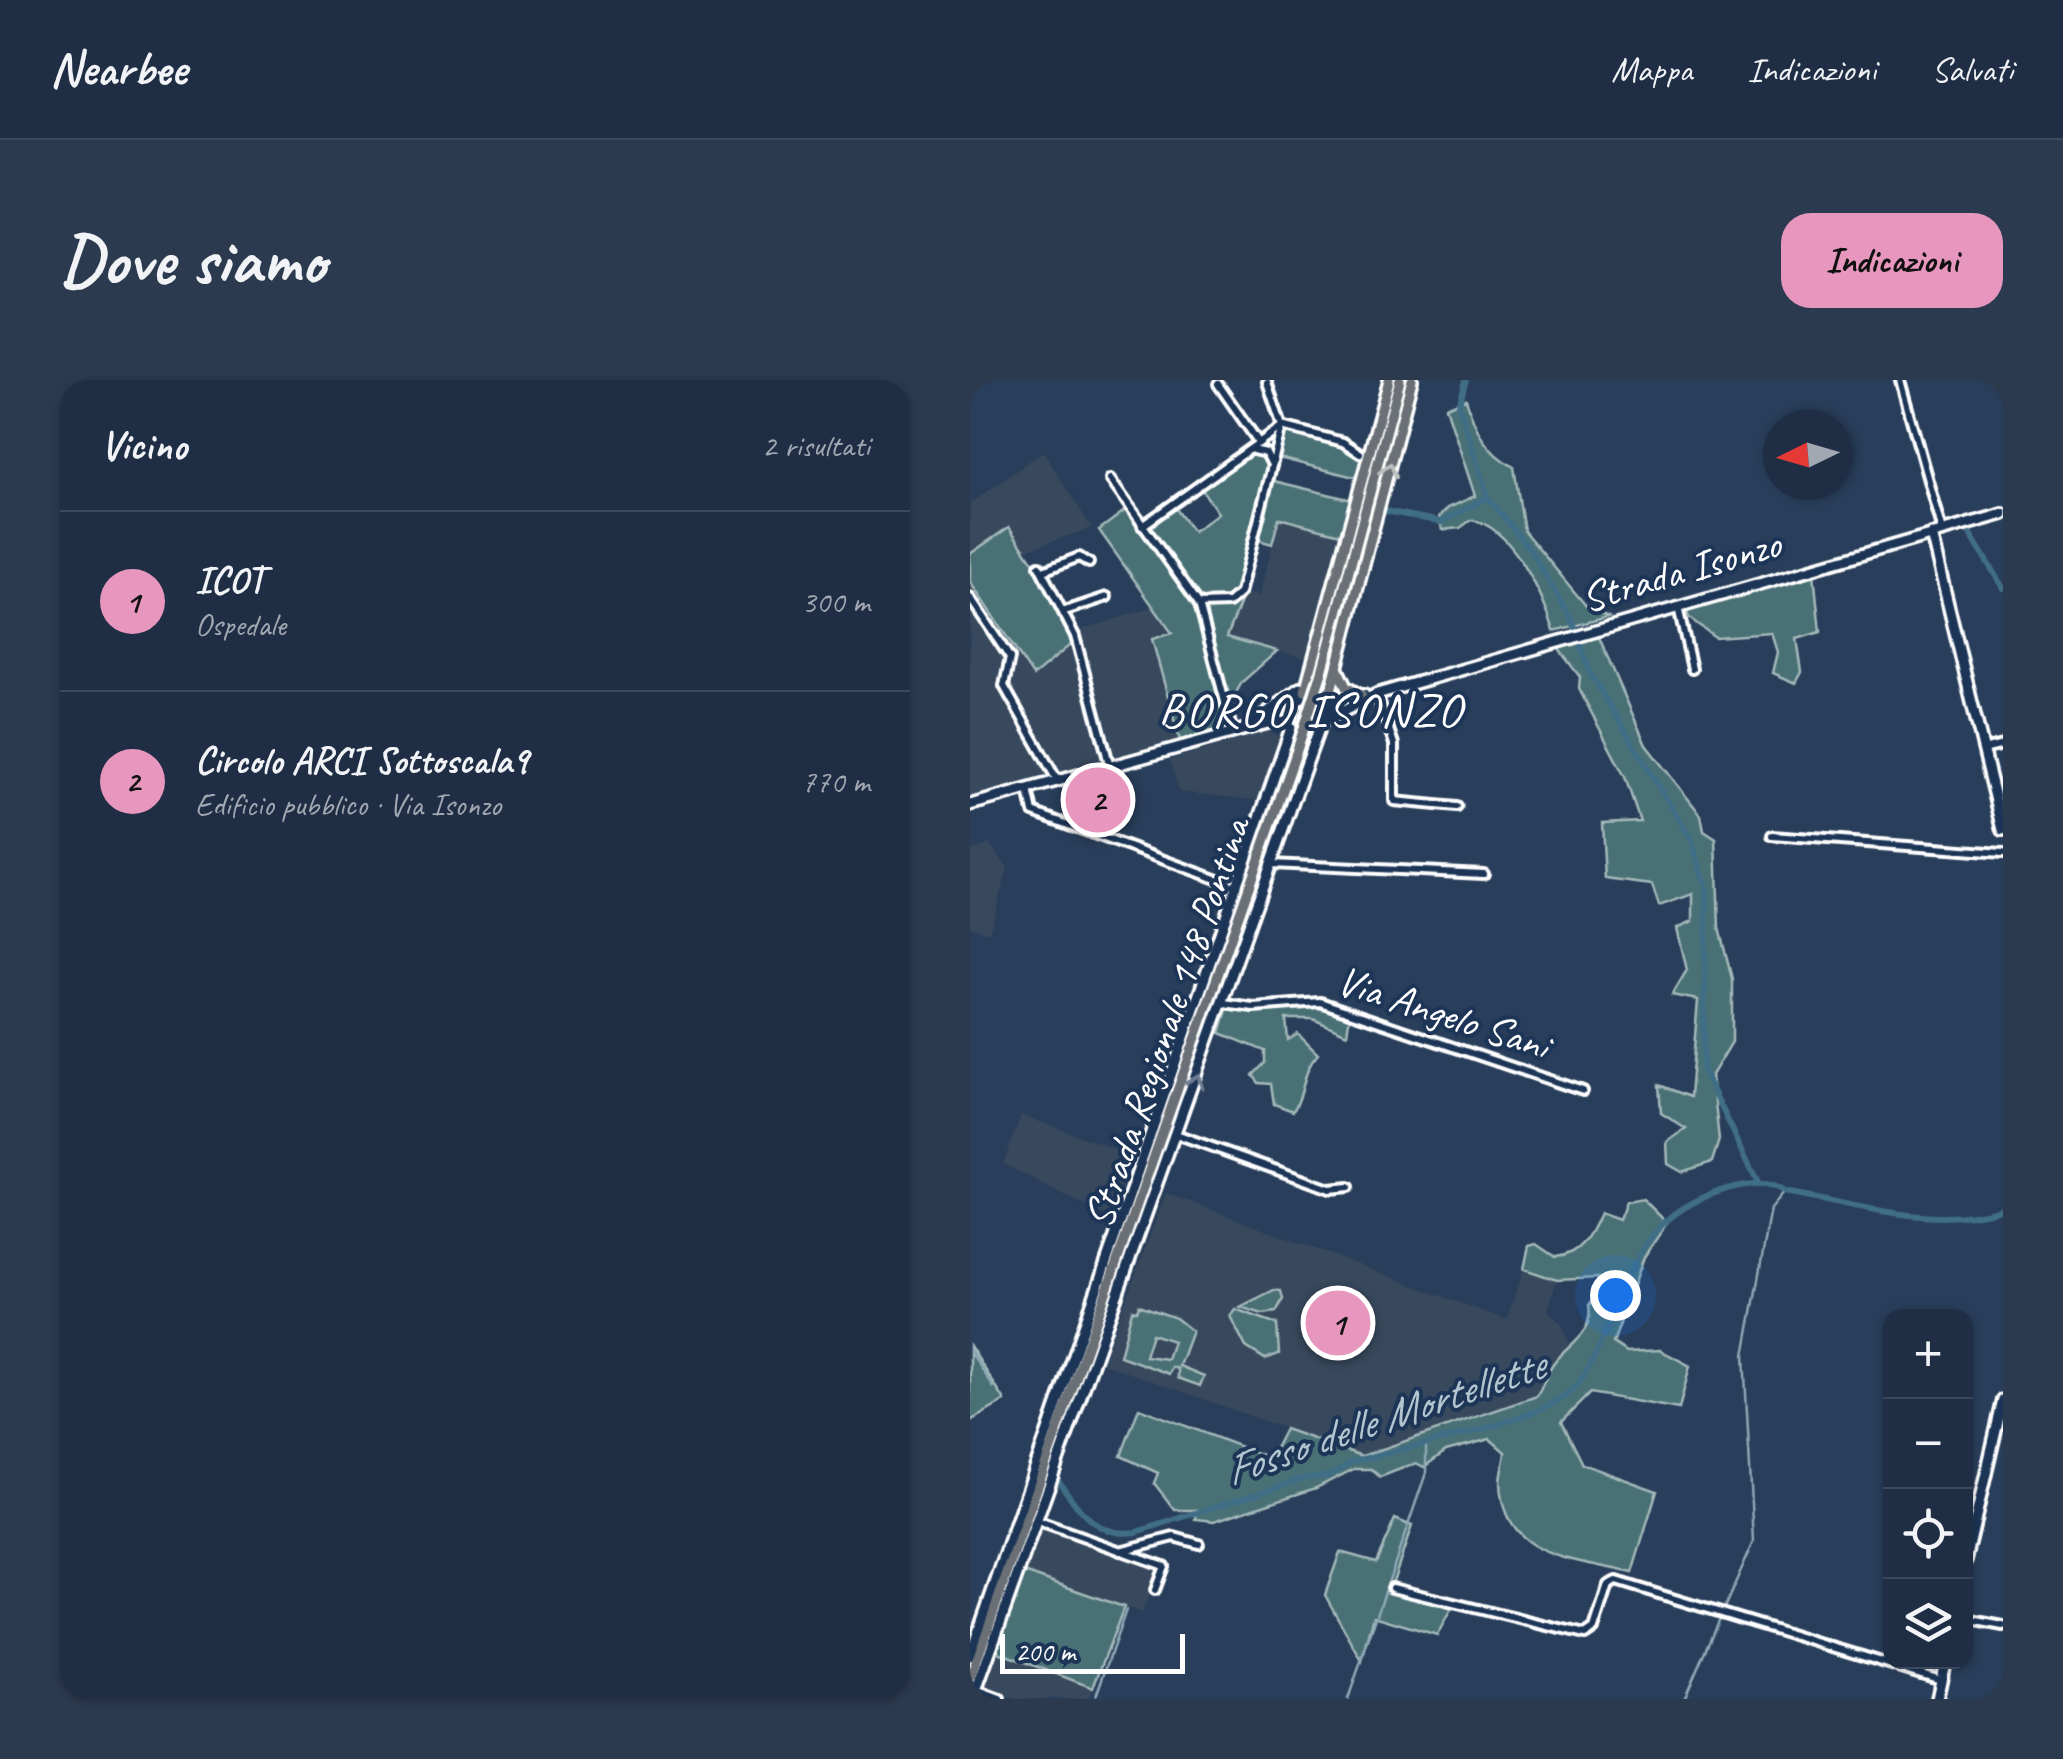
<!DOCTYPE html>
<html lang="it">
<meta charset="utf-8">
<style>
body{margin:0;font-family:Caveat,sans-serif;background:#2c3a4f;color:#f1f3f6}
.controls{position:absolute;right:30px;bottom:30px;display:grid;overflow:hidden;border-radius:20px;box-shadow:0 2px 8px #0004}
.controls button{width:90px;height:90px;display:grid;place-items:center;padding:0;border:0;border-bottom:2px solid #3c4a5d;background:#1f2e44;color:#f1f3f6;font:50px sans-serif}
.compass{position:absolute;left:793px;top:30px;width:90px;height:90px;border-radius:50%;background:#1f2e44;box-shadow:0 2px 8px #0004;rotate:265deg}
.scale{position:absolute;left:30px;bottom:25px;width:185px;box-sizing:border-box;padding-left:10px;border:5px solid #fff;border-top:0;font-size:28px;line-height:35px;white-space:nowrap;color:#fff;-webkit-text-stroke:8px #1d3557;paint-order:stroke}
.you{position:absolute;left:645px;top:915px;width:35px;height:35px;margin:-25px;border:8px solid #fff;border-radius:50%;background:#1a73e8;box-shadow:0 0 0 15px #1a73e833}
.badge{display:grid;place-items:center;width:65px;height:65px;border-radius:50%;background:#e797bd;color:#111;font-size:32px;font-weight:700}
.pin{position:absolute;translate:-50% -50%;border:5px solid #fff;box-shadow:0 2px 10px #0006}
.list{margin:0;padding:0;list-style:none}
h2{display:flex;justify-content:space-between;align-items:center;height:130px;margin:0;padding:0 40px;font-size:42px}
h2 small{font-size:32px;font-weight:400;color:#a1a8b2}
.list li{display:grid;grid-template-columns:65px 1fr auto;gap:30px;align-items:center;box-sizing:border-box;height:180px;padding:0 40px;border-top:2px solid #3c4a5d}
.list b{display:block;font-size:38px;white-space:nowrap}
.list p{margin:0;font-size:32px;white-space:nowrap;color:#a1a8b2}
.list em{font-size:32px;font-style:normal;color:#a1a8b2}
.icon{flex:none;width:55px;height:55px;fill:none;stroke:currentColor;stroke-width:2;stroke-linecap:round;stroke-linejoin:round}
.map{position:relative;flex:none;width:1033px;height:1319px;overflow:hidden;border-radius:30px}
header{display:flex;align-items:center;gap:60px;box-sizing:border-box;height:140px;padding:0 50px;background:#1f2e44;border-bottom:2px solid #3c4a5d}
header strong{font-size:48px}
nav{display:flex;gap:55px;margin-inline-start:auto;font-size:35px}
.intro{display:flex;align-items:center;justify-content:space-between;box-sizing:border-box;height:240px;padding:0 60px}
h1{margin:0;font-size:70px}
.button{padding:25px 45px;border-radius:30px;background:#e797bd;color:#111;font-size:35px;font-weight:700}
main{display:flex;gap:60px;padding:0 60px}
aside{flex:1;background:#1f2e44;border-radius:30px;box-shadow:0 2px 8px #0004}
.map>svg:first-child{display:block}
.built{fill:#37485d}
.green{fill:#4a7174;stroke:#a4b8ba;stroke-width:2.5;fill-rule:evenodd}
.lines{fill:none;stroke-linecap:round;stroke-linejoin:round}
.stream{stroke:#8da8b6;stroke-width:2.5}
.canal{stroke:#416e86;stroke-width:6}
.street-casing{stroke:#fff;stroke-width:14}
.secondary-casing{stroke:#fff;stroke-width:16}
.primary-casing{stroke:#fff;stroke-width:16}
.street{stroke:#1d3557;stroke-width:6}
.secondary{stroke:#1d3557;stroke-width:9}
.primary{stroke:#6a7074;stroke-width:9}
.primary-bridge-casing{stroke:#fff;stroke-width:16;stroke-linecap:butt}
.primary-bridge{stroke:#6a7074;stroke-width:9}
.oneway{stroke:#bcbfc0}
.oneway2{stroke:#6c7c92}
.labels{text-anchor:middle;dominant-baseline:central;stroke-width:8;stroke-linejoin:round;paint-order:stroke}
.street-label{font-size:42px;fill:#fff;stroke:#1d3557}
.water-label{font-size:45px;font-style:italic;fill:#b3c5cf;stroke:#1d3557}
.quarter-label{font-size:48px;letter-spacing:2.5px;fill:#fff;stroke:#1d3557}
</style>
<header>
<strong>Nearbee</strong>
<nav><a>Mappa</a><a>Indicazioni</a><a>Salvati</a></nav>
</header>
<div class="intro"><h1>Dove siamo</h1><a class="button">Indicazioni</a></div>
<main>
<aside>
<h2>Vicino<small>2 risultati</small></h2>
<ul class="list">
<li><span class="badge">1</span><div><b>ICOT</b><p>Ospedale</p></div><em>300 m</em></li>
<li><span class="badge">2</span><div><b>Circolo ARCI Sottoscala9</b><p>Edificio pubblico · Via Isonzo</p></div><em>770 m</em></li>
</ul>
</aside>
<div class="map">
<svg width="1033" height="1319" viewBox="0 0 1033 1319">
<rect width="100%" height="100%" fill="#293e5a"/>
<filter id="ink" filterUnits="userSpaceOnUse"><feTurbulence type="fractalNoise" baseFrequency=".01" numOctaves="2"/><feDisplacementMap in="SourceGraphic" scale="20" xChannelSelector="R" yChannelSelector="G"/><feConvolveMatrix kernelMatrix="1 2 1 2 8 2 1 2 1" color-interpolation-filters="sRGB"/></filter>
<g filter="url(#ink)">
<!-- built -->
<g class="built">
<polygon points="73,71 122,148 56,170 39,147 0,174 0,124"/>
<polygon points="309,138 374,155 337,279 257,257 275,213 289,216"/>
<polygon points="0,202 63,296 102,253 184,227 202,254 182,260 210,361 0,422"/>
<polygon points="299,351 312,358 292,421 209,412 200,380"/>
<polygon points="20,464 38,488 19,553 0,546 0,471"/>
<polygon points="51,735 163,775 138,837 33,784"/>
<polygon points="196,813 536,940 554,889 587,900 578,930 592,945 601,969 582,985 567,1016 392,1076 132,983"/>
<polygon points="71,1145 189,1190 172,1233 57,1193"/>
<polygon points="23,1270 123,1308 118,1319 45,1319 10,1307"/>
</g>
<!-- green -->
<g class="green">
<path d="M 496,19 C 505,49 515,72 544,87 L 554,151 L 617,227 L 638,237 L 584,251 C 574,217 540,144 501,140 L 490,148 L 472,150 L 469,137 L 478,128 L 505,116 L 476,27 Z"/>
<polygon points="317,49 370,65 393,79 388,98 309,78"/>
<polygon points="291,73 299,87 266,212 257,220 234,220 179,150 180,143 204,126 223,152 248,133 230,107 279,74"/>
<polygon points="304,101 382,120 374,155 309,138 302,164 288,160"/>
<polygon points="157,129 227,227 257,347 210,361 182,259 202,253 129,150"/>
<polygon points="39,147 82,210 105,261 63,296 0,202 0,174"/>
<polygon points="844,193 850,252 827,259 832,292 826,303 803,293 808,272 802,253 745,257 719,238 716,229"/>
<polygon points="270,224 257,257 307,271 272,302 260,324 235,232 239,227"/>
<polygon points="628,255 676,365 731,435 734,451 746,459 749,548 762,599 762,662 742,695 749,760 742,782 712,792 698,784 697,762 716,749 691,733 689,705 720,717 728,620 702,615 717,590 707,548 723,541 723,514 689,526 682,505 635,499 632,443 670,441 655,397 609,309 610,297 588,268"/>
<polygon points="340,314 353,314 355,325 341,344 328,346 327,328"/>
<path d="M 329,623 L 380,634 L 377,654 L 343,639 L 316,639 L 318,660 L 328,654 L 348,674 C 331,692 336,712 323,731 L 304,724 L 301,704 L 289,703 L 283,695 L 295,683 L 295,671 L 250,653 L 258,627 L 281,632 Z"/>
<path d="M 673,819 L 697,843 L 674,877 L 643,963 L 657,972 L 690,970 L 720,986 L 709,1029 L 620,1013 L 591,1042 L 612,1084 L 687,1111 L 662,1193 C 604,1178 533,1180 530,1103 C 530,1094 534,1083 535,1072 L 520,1059 L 476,1071 L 454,1087 L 446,1083 L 410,1097 L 401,1089 L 384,1089 L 346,1108 L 244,1141 L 226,1139 L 227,1130 L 205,1130 L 184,1103 L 188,1093 L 151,1076 L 169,1028 L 300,1078 L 315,1049 L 392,1076 L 567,1016 C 573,1006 576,995 582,986 C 595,965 624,956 619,925 L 627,914 L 628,898 L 587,900 L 554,889 L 559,866 L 566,864 L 585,877 C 610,875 621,854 630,833 L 649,840 L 656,822 Z"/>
<polygon points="304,910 311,911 313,919 306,932 293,934 270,927"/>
<path d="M 169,925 L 206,938 L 222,951 L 209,986 L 234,996 L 230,1006 L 208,998 L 208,989 L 202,987 L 199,994 L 150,976 L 162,930 L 167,931 ZM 182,954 L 203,961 L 197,979 L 175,976 Z"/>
<polygon points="265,929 307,944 309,974 295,979 276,967 260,936"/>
<polygon points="0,966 35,1021 0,1041"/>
<polygon points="425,1139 442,1146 420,1210 483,1226 467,1255 404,1236 392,1281 355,1215 370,1172 406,1182"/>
<polygon points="57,1193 154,1227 123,1308 23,1270 50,1196"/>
</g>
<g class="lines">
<!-- stream -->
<g class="stream">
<polyline points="0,971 24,1008"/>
<polyline points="754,1228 784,1161 774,976 801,829 815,812"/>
<polyline points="125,1319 156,1230"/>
<polyline points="378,1319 456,1093 456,1062"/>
<polyline points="714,1319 750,1236"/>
</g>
<!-- canal -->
<g class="canal">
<polyline points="496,0 489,25 518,117 560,170 600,236 620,293 722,461 737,511 733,690 789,804"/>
<polyline points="416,131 471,142 518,117"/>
<polyline points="999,152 1033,208"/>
<path d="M 88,1100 C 110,1131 125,1158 167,1152 L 334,1098 L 360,1096 L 381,1082 C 436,1067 551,1046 594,1017 C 613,1005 623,980 632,960 C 662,887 674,833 757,809 C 776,804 799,799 815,812 C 883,824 967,851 1033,828"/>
</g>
<!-- street casing -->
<g class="street-casing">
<g id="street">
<polyline points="930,0 972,151"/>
<polyline points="297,2 312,46 373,62 390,73"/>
<polyline points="248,4 289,63"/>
<polyline points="283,70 296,73 302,85"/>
<polyline points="140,99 229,224 263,352"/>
<polyline points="172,146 311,47"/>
<polyline points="69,186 105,256 140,387"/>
<polyline points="73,191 109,177 119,183"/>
<polyline points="0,218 40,278 34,306 87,400"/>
<polyline points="229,224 259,223 270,213 312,46"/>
<polyline points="708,227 722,289"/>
<polyline points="95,231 137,217"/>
<polyline points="407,314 424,364 424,421 487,427"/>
<polyline points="1013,370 1033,365"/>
<polyline points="58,410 63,432 268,507"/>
<polyline points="802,456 1033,473"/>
<polyline points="301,484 514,494"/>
<polyline points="254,623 283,627 350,622 613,711"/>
<polyline points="206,754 360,809 379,807"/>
<polyline points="66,1141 194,1186 185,1210"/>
<polyline points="150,1171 204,1157 229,1164"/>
<polyline points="422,1208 615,1255 624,1249 638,1205 646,1201 971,1300"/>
<polyline points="996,1239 1033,1246"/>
<polyline points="6,1310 30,1319"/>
</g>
</g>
<!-- secondary casing -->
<g class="secondary-casing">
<g id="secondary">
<polyline points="961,154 1033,450"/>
<polyline points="356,340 407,314 1033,134"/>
<polyline points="283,343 330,308"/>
<polyline points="319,344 324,324 343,307 369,318 394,315"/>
<polyline points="0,425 305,341 319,344"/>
<polyline points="996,1180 1033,1020"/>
<polyline points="0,1276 321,348"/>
<polyline points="3,1319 350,346 360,328 360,314"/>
<polyline points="967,1319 975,1282"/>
</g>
</g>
<!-- primary casing -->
<g class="primary-casing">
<g id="primary">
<polyline points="368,290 376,307 392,316"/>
<polyline points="352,292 430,0"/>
<polyline points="335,311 419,0"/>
<polyline points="360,314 442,0"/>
<polyline points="0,1299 326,373"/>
</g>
</g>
<!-- street -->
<use href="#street" class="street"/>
<!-- secondary -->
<use href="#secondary" class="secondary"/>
<!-- primary -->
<use href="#primary" class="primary"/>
<!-- primary-bridge casing -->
<g class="primary-bridge-casing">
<polyline id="primary-bridge" points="326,373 352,292"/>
</g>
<!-- primary-bridge -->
<use href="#primary-bridge" class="primary-bridge"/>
</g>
<!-- one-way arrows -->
<defs><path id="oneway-chevron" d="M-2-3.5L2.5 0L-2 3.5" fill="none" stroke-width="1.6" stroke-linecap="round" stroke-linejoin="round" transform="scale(2.5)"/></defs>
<use class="oneway" href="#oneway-chevron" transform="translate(419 90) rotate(-75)"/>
<use class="oneway2" href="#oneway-chevron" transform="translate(226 701) rotate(-70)"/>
</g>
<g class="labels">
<!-- street labels -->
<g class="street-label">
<text transform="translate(711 191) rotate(-16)">Strada Isonzo</text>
<text transform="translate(473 633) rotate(18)">Via Angelo Sani</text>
<text transform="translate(197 643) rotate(-71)">Strada Regionale 148 Pontina</text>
</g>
<!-- water labels -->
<g class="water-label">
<text transform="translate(414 1038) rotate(-19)">Fosso delle Mortellette</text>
</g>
<!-- quarter labels -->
<g class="quarter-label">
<text x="341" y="330">BORGO ISONZO</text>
</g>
</g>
</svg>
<div class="controls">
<button>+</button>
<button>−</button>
<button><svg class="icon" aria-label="locate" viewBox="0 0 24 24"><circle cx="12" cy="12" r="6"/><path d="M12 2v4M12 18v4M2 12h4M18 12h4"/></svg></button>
<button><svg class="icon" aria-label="layers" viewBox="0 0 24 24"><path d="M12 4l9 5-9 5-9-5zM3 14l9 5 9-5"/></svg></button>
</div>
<svg class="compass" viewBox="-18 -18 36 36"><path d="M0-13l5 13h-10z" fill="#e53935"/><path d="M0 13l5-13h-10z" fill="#a1a8b2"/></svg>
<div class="scale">200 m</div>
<div class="you"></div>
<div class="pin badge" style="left:368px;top:943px">1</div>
<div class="pin badge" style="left:128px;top:420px">2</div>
</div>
</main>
